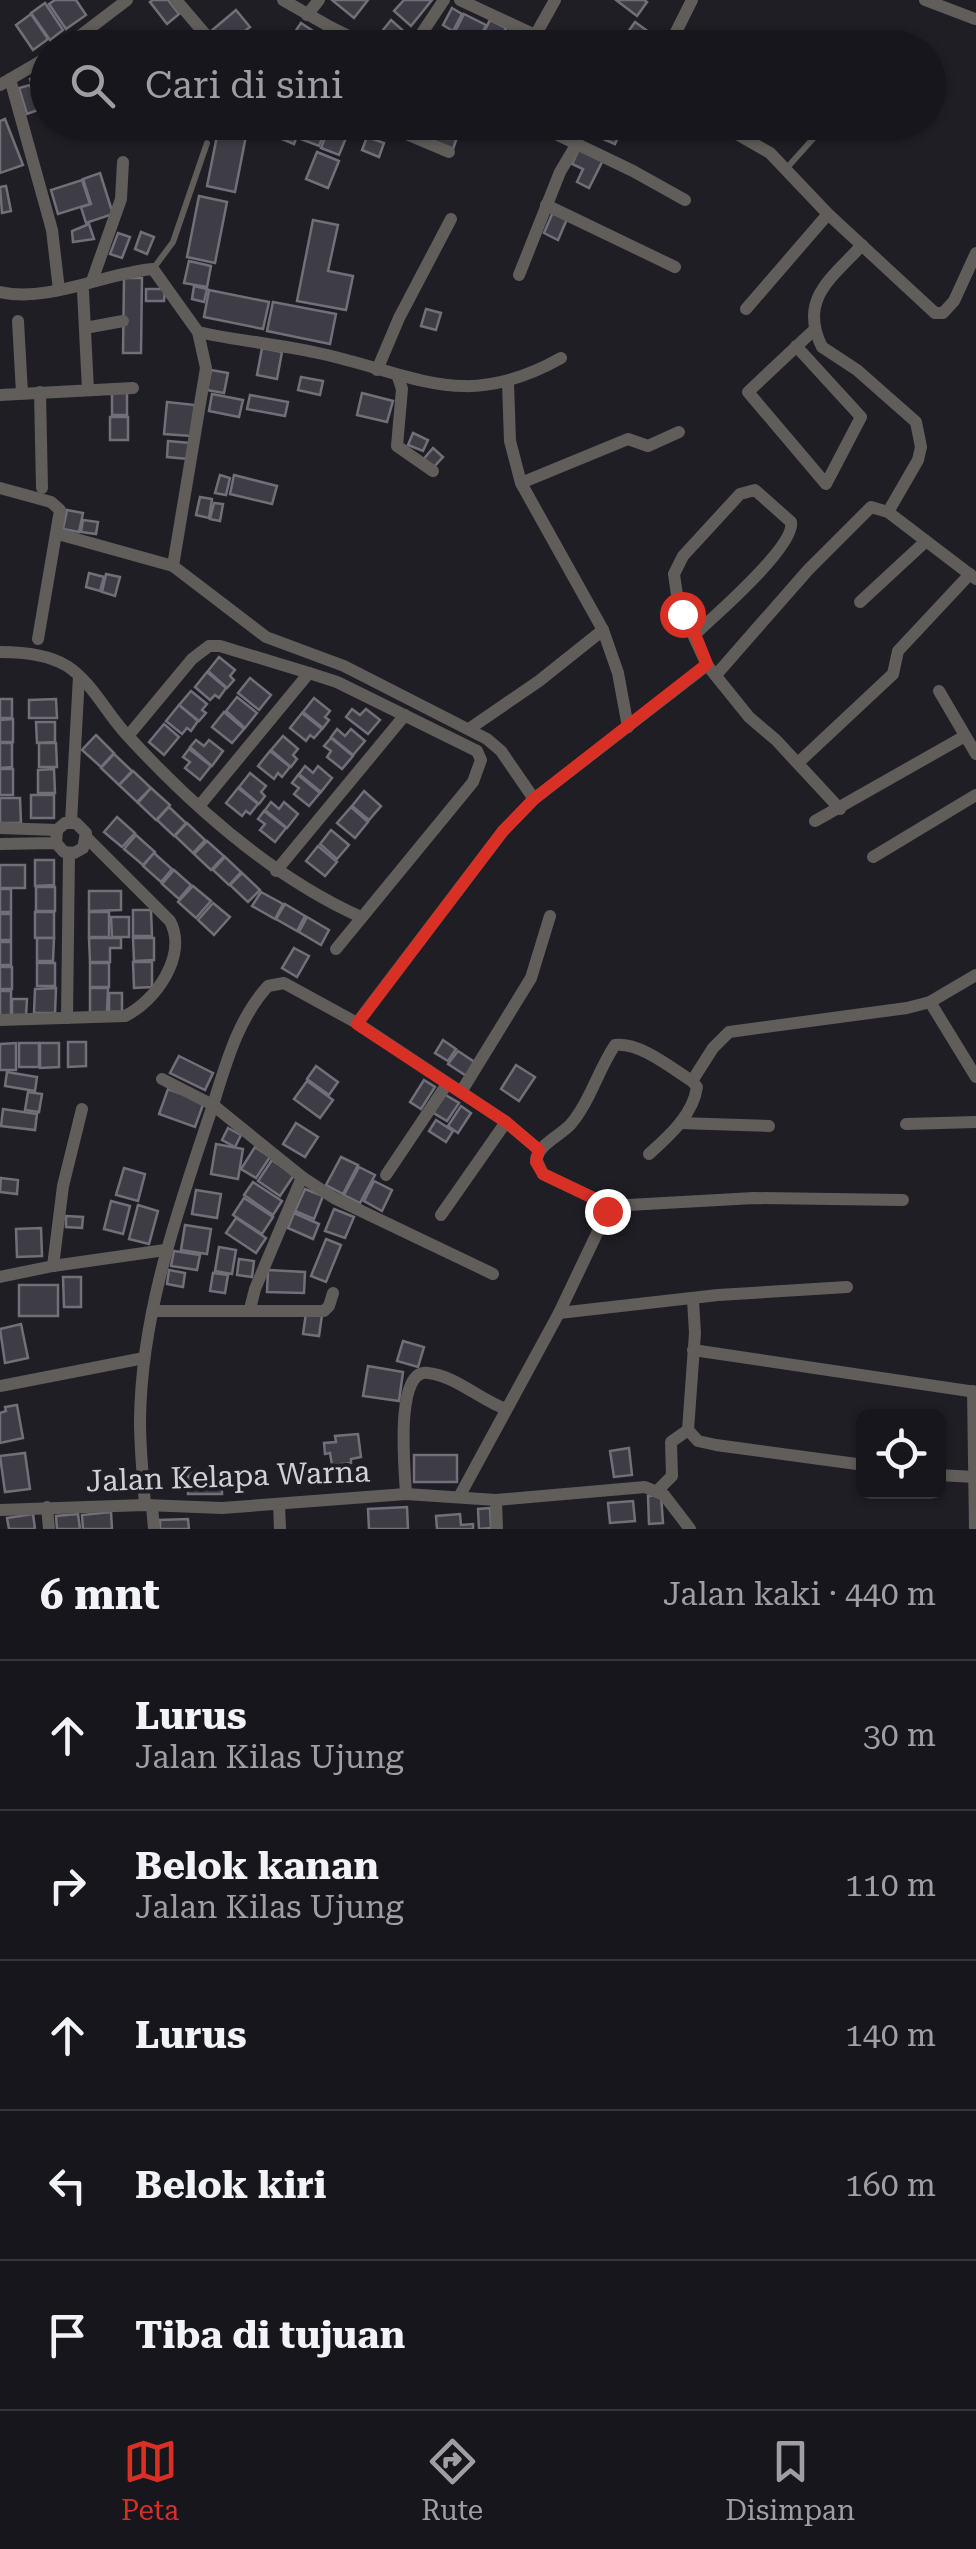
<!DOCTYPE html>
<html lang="id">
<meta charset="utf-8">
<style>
body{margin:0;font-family:"Roboto Serif",serif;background:#201f25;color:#f1f3f6}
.controls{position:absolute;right:30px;bottom:30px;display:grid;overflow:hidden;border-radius:15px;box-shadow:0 2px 8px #0004}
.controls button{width:90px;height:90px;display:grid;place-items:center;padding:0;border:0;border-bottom:2px solid #36353b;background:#17161c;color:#f1f3f6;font:50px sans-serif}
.stop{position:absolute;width:30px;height:30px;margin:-22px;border:8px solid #d93025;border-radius:50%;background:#fff}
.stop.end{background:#d93025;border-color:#fff;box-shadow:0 2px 10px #0008}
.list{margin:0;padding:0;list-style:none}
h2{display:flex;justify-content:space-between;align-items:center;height:130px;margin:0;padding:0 40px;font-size:42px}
h2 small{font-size:32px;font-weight:400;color:#9e9fa3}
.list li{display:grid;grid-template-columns:65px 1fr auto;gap:30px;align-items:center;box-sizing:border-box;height:150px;padding:0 40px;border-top:2px solid #36353b}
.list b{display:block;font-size:38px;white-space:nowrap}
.list p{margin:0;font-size:32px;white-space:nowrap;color:#9e9fa3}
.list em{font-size:32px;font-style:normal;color:#9e9fa3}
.icon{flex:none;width:55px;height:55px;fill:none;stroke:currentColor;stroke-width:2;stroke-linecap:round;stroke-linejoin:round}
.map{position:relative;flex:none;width:976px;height:1529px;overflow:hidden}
.search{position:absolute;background:#17161c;box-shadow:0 2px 8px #0004;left:30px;right:30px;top:30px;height:110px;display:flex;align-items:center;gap:25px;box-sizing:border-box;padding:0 35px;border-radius:55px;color:#9e9fa3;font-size:38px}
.sheet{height:880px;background:#17161c}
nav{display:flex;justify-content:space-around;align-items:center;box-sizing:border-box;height:140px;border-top:2px solid #36353b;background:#17161c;font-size:28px;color:#9e9fa3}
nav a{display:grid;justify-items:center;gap:5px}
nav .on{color:#d93025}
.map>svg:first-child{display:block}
.building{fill:#3e3c45;stroke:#716f78;stroke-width:2.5}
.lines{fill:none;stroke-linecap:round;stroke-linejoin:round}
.lane{stroke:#605d5a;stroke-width:6}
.street{stroke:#605d5a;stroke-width:12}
.route{stroke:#d93025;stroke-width:12}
.labels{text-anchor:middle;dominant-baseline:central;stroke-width:8;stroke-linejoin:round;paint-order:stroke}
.street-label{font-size:30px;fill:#d1d0d6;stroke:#1f1e25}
</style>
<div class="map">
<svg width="976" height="1529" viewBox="0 0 976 1529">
<rect width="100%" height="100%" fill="#1f1e25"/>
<!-- building -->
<g class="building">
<polygon points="55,0 76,0 86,15 66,29 49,4"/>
<polygon points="153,0 168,0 179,14 167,24 150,2"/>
<polygon points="332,0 368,0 354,18"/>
<polygon points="404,0 432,0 411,26 394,11"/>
<polygon points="616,0 644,0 647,2 637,16"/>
<polygon points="45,3 63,30 50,40 31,13"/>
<polygon points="452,8 462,14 453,31 443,25"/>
<polygon points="236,10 250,27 223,48 210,32"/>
<polygon points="31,14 48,39 33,50 16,25"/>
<polygon points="464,14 486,25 476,46 454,34"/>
<polygon points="391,20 407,34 399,43 383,30"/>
<polygon points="490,20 506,28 495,48 476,48"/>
<polygon points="635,22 656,37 649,48 621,48 618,46"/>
<polygon points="301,23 316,33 307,48 284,48"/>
<polygon points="507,27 525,37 520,48 497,48"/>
<polygon points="45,74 48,110 40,112 30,79"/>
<polygon points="30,85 38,110 27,114 19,88"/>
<polygon points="5,119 23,165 0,173 0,121"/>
<polygon points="241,122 273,122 268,134"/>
<polygon points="275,122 302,122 294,144 270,134"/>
<polygon points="304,122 325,131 319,146 298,138"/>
<polygon points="419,122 452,122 461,126 453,149 414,134"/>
<polygon points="608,122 624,123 615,144 601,138"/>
<polygon points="328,130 346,138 339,155 321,148"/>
<polygon points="218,131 246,136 235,192 207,186"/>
<polygon points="367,137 384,143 379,157 362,150"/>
<polygon points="579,149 603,160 589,188 577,182 583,169 572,164"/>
<polygon points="317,152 339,161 328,188 306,179"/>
<polygon points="100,173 113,214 86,223 81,207 91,204 83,179"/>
<polygon points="82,180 90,204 58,214 51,190"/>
<polygon points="6,186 11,211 2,213 0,187"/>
<polygon points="199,196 227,202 215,263 187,257"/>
<polygon points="553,212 567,219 558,240 544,233"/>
<polygon points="313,220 338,225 328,271 353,276 346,310 297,301"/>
<polygon points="89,224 94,239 73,242 72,231"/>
<polygon points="141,232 154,237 147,254 135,249"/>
<polygon points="118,233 130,237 122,258 110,254"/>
<polygon points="189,261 211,266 207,287 184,283"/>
<polygon points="124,278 142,278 141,353 123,353"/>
<polygon points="194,286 207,289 204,302 192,299"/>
<polygon points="146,289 165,289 164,301 146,301"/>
<polygon points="209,290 269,302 263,329 204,317"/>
<polygon points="273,302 336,314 330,344 267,331"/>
<polygon points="426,309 441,313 436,330 421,326"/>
<polygon points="262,348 282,352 277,379 257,375"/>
<polygon points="211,370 228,373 224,393 207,390"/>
<polygon points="301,377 323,381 320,395 298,390"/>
<rect x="112" y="391" width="15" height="24"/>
<polygon points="362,393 393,401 387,422 357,415"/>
<polygon points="212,394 243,400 239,417 209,411"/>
<polygon points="250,395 288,402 285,416 247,409"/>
<polygon points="167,402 195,405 191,436 164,434"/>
<rect x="110" y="417" width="18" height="23"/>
<polygon points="413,433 428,440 423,451 408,445"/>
<polygon points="168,441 190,443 188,459 167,457"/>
<polygon points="433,448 443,457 431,470 422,461"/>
<polygon points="220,475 230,478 226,495 215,493"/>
<polygon points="234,475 277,486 272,504 230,494"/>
<polygon points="200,497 212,499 209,518 196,515"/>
<polygon points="214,503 223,504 220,521 210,519"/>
<polygon points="67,510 83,513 79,532 63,529"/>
<polygon points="83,520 98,522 96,534 81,532"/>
<polygon points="89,573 104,577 100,591 86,587"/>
<polygon points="106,574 120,577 115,596 102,592"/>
<polygon points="219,657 235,670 230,676 234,680 227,688 208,671"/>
<polygon points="207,672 226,688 219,698 215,695 210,700 195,687"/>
<polygon points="250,678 271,695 259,710 238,693"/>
<polygon points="191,691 207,704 202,710 206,713 199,721 179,705"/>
<polygon points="237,697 257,713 245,728 226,711"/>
<polygon points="314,698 330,711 325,717 329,720 323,728 303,712"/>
<rect x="0" y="699" width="12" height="19"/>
<polygon points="56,699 57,718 29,718 29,700"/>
<polygon points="179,705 198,721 191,731 187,728 182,734 166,721"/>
<polygon points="352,709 360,715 366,709 380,720 368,734 346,717"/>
<polygon points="224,712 244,729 232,743 212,727"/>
<polygon points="302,713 322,729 314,738 310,735 306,741 290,728"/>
<polygon points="13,719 13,742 0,742 0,720"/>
<polygon points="36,722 55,722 55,742 37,743"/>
<polygon points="164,724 179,737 164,755 149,742"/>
<polygon points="337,729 345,736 351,729 365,741 353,755 331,737"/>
<polygon points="96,735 114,753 101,767 82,750"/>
<polygon points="283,736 298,749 293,755 297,759 291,767 271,750"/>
<polygon points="331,738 353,756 342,769 327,757 331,751 324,746"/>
<polygon points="196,740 204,746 209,740 223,751 212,766 190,747"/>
<polygon points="0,743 12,743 12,767 0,768"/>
<polygon points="39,743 56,743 57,767 39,767"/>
<polygon points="189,749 211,766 200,780 185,768 190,762 183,757"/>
<polygon points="270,751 290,767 282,777 278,773 274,779 258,766"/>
<polygon points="114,754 132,771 119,785 101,768"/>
<polygon points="305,766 313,773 318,766 332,778 321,792 299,774"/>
<rect x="0" y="769" width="13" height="26"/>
<polygon points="54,769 55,793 38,793 38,770"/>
<polygon points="133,771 151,788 137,802 119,785"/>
<polygon points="250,773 266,786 261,792 265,796 259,804 239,787"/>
<polygon points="298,775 320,793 309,806 294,794 299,788 292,783"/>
<polygon points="151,788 170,805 156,820 138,803"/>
<polygon points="238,788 258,804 250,814 246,811 242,816 226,803"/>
<polygon points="364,791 381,806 369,820 352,806"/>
<rect x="31" y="795" width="23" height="23"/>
<polygon points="0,798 20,798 21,823 0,823"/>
<polygon points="271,802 279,809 284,802 298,814 287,828 265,810"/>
<polygon points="169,807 186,823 174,836 157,820"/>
<polygon points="351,807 368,822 355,838 337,823"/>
<polygon points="264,811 286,828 275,842 260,830 265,824 258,819"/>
<polygon points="117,817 135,833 122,847 104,832"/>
<polygon points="187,823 205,840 193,853 175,836"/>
<polygon points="331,830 349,845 337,859 320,844"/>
<polygon points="136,835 155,852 143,865 124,849"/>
<polygon points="207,841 224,856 211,870 194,854"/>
<polygon points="318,846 337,862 325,876 306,861"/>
<polygon points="154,853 172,869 161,882 143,866"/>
<polygon points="225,857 241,872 229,885 213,870"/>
<polygon points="35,860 54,860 54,885 35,886"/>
<rect x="0" y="865" width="25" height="23"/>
<polygon points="174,870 191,885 179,899 162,884"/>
<polygon points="242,873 260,890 248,902 230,885"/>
<polygon points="193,886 211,901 196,918 178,902"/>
<rect x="36" y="887" width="19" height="24"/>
<rect x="0" y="889" width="11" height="23"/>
<polygon points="89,891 121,891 121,910 89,911"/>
<polygon points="261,892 283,904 275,919 252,906"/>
<polygon points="213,903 230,917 214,935 198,920"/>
<polygon points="285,904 305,916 297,931 276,919"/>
<polygon points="133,910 151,910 152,936 133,936"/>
<rect x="35" y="912" width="19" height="26"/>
<rect x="89" y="912" width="20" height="25"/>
<rect x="0" y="914" width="11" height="26"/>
<polygon points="111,917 129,917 129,937 112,937"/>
<polygon points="307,917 329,930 321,945 299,932"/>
<polygon points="37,938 54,938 53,961 37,961"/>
<polygon points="89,938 121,938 121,948 110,948 110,962 90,962"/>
<polygon points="133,938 154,938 154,960 134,961"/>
<rect x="0" y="942" width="11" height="23"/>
<polygon points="294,948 309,956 297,977 282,968"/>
<polygon points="133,962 152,962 152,987 134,988"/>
<rect x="37" y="963" width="18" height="23"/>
<rect x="90" y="963" width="19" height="24"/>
<rect x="0" y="967" width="12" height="22"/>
<polygon points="56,988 55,1013 34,1013 35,989"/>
<polygon points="90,988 108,988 107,1013 90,1013"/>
<rect x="0" y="991" width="11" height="25"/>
<rect x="109" y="993" width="13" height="19"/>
<polygon points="12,999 27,999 26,1016 12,1016"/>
<polygon points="443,1040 456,1049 448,1061 435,1053"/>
<polygon points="68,1042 86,1042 86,1066 68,1067"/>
<polygon points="16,1043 16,1070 0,1070 0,1044"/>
<rect x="19" y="1043" width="20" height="24"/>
<polygon points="40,1043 59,1043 59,1067 40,1068"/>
<polygon points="458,1051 476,1063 468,1077 448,1064"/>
<polygon points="179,1056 213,1073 205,1090 170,1073"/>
<polygon points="516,1065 535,1077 519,1101 501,1089"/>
<polygon points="316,1066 338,1082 329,1095 307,1079"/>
<polygon points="7,1072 37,1077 35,1091 5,1086"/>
<polygon points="424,1080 435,1087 421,1109 410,1102"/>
<polygon points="307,1081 333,1100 320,1118 294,1099"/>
<polygon points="168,1089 204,1102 195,1127 159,1114"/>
<polygon points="28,1092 42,1094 39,1112 25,1110"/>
<polygon points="444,1094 459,1103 447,1121 432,1112"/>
<polygon points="461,1106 471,1113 458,1133 448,1126"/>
<polygon points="3,1109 37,1114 35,1130 1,1126"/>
<polygon points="436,1120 453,1131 446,1142 429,1131"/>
<polygon points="296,1123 318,1137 305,1157 283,1144"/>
<polygon points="228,1128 241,1135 235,1147 222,1140"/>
<polygon points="216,1144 243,1149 238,1179 211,1174"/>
<polygon points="255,1147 270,1157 256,1178 241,1169"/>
<polygon points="341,1157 358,1165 343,1194 326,1185"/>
<polygon points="272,1160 294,1175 280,1196 258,1181"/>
<polygon points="359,1167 375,1175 360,1203 344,1195"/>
<polygon points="124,1168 145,1174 138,1201 116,1195"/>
<polygon points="1,1178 18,1180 17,1194 0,1192"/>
<polygon points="374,1181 392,1190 382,1211 364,1201"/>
<polygon points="253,1182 282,1201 273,1215 244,1195"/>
<polygon points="305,1189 323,1196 314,1219 295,1211"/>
<polygon points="196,1190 221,1194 217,1218 192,1214"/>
<polygon points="244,1198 273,1217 262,1234 233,1215"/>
<polygon points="111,1201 130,1206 123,1234 104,1229"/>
<polygon points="138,1205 158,1211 149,1244 129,1239"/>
<polygon points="334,1209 354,1217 345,1238 325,1231"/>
<polygon points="294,1213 319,1224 313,1239 288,1228"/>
<polygon points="66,1216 83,1217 82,1228 66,1227"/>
<polygon points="236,1218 266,1238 256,1253 226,1233"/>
<polygon points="185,1225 211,1229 207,1254 181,1250"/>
<polygon points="41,1228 42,1256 17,1257 16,1229"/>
<polygon points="326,1239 341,1245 326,1282 311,1276"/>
<polygon points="219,1247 236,1250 232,1274 215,1271"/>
<polygon points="174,1251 200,1255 197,1270 171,1266"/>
<polygon points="239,1259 254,1261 252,1277 237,1275"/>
<polygon points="169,1270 185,1273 183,1287 167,1284"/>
<polygon points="268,1270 305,1272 304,1293 267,1292"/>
<polygon points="213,1273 228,1275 225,1293 210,1291"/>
<polygon points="63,1277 81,1277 81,1307 64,1307"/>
<rect x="19" y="1285" width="39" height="31"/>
<polygon points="306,1313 322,1315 319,1336 303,1334"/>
<polygon points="21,1324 28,1358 5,1363 0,1329"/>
<polygon points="403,1341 424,1347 418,1367 397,1361"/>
<polygon points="368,1366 403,1372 399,1401 363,1396"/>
<polygon points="17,1405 23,1438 0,1443 0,1413 6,1411 5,1407"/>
<polygon points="358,1434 361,1457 351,1459 351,1463 332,1465 330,1453 325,1454 324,1443 336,1442 335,1436"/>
<polygon points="629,1448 632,1475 614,1477 610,1451"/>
<polygon points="25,1453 30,1489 5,1492 0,1456"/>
<rect x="414" y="1455" width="43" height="27"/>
<polygon points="222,1470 222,1494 188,1494 188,1471"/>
<polygon points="661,1495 663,1523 649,1524 648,1496"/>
<polygon points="633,1501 635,1521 610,1523 608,1503"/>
<polygon points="407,1507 408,1529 369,1529 368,1509"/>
<polygon points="490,1508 491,1528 479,1529 478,1509"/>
<polygon points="111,1512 112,1529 83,1529 82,1515"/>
<polygon points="33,1514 35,1529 9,1529 7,1518"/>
<polygon points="78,1514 80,1529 57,1529 56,1516"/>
<polygon points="460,1514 461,1525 473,1524 473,1529 437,1529 436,1516"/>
<polygon points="188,1519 189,1529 160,1529 160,1520"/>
</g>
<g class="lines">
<!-- lane -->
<g class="lane">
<polyline points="830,44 831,48"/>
<polyline points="785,170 828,122"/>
<polyline points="153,269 173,242 207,143"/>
</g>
<!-- street -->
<g class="street">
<polyline points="176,0 217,48"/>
<polyline points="283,0 332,28 373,48"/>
<polyline points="460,0 563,48"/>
<polyline points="925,0 975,19"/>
<polyline points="307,15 319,0"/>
<polyline points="536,34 555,0"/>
<polyline points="64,48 127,0"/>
<polyline points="315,48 332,28"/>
<polyline points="412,48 444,0"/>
<polyline points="668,48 692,0"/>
<polyline points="10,79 52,230 59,290"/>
<polyline points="0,85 48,57"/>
<polyline points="378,122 449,152"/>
<polyline points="531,122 633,171 685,200"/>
<polyline points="716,122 770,153 828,214 935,313 943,313 954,301 976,253"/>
<polyline points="546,205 675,267"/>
<path d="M 862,245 C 832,278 798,299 822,347 L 857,370 L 916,422 L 921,447 L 918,460 L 888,512"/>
<polyline points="519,275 560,172 576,145"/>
<polyline points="92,281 121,199 123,162"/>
<polyline points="83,291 88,390"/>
<path d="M 0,292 C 50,303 104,273 153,269 L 198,332 L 206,368 L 173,566 L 266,637 L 344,666 L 487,739 L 501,751 L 534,799"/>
<polyline points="746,309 828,214"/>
<polyline points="18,321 22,393"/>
<polyline points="85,328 123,321"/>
<path d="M 198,332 C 238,341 278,344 318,353 C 416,374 463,413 561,358"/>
<polyline points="796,346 861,417 826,484 748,392 815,329"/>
<polyline points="377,370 399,318 451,219"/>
<polyline points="398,377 402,389 397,446 433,471"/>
<polyline points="508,383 510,441 521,483 603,630 618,673 628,727"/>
<polyline points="40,392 42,488"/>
<polyline points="0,395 133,388"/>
<polyline points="521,483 628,439 648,446 679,432"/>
<polyline points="0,488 51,502 60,510 38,639"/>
<polyline points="58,534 173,566"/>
<polyline points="860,602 926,541"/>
<path d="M 695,634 C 715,616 796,545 791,522 L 755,490 L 740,494 L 683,556 L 674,574 L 678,602 L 707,665 L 749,717 L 776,740 L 840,809"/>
<path d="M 0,652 C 21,652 49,655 67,666 C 92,682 107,714 127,735 C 193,807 272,877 361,917"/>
<polyline points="716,675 808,570 871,507 888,512 976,579"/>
<polyline points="939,691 976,754"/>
<polyline points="469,729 539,681 603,630"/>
<polyline points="128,736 192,659 209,646 220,646 309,673"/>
<polyline points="798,763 893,674 898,651 970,574"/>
<polyline points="200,805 309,673 337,682 477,751 481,760 473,782 336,949"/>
<polyline points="815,821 965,736"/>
<polyline points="71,822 79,676"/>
<polyline points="0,828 57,830"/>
<polyline points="0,844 56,843 64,852 74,853 83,848 86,833 76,823 65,823 57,830 56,843"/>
<polyline points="873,857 976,795"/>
<polyline points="276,871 405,715"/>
<polyline points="930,1002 976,1077"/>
<polyline points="67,1018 69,854"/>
<path d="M 0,1020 L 125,1016 C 156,1001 188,955 170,921 L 87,838"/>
<polyline points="357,1023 503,831 534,799 707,665"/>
<polyline points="162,1079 213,1105 302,1177 334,1198 493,1274"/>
<polyline points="692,1081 713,1048 729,1032 907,1008 930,1002 976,975"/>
<polyline points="461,1092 531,978 550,916"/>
<polyline points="680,1123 769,1126"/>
<polyline points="906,1124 976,1122"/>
<polyline points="386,1175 447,1084"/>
<path d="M 610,1206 L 543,1174 L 536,1159 C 541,1143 558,1137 570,1125 C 590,1102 598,1070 615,1045 C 640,1042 671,1068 692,1081 L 697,1087 C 693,1115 669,1136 649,1154"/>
<polyline points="441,1215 506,1122"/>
<polyline points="53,1266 63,1186 82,1109"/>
<polyline points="0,1277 53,1266 165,1250"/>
<polyline points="693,1300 695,1333 688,1430 698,1441 716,1445 864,1465"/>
<polyline points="250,1309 255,1289 302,1177"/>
<polyline points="153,1311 324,1311 329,1306 333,1293"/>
<polyline points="559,1313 718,1295 847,1287"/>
<polyline points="693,1350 976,1392"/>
<polyline points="0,1386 144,1358"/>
<polyline points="973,1391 975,1529"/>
<polyline points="938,1475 976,1477"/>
<polyline points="658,1490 672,1476 671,1442 688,1430"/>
<path d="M 406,1494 C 405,1472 394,1368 428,1373 C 456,1376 480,1400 506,1409"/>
<polyline points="459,1497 559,1313 610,1206 754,1198 903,1200"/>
<polyline points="496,1500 497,1529"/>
<polyline points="279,1504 280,1529"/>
<path d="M 145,1505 C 143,1477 140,1449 140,1421 C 141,1316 176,1216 209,1117 C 224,1072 235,1022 268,986 L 284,983 L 357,1023 L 506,1122 L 539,1150"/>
<polyline points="152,1506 154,1529"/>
<polyline points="47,1507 49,1529"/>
<polyline points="0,1510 145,1505 222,1508 406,1494 496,1500 645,1487 664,1495 690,1529"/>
</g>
</g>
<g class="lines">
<!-- route -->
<polyline class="route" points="607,1211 610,1206 543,1174 536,1162 539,1150 506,1122 357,1024 503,831 534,799 707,664 695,634 682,614"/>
</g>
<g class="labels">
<!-- street labels -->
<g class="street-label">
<text transform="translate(228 1476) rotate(-2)">Jalan Kelapa Warna</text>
</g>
</g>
</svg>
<div class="controls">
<button><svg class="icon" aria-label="locate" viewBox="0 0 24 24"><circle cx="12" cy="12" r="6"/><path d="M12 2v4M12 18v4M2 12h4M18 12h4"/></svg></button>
</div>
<div class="stop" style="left:682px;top:614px"></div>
<div class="stop end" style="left:607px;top:1211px"></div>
<div class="search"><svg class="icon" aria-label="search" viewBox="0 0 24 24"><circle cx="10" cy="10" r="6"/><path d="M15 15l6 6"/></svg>Cari di sini</div>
</div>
<section class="sheet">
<h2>6 mnt<small>Jalan kaki · 440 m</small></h2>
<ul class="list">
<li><svg class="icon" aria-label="ahead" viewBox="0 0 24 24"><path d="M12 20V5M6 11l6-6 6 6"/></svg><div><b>Lurus</b><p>Jalan Kilas Ujung</p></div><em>30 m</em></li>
<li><svg class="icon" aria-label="right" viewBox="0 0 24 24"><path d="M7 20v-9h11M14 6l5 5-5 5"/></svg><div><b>Belok kanan</b><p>Jalan Kilas Ujung</p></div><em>110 m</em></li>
<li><svg class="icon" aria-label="ahead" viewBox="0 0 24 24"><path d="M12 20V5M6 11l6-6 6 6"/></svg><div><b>Lurus</b></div><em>140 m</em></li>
<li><svg class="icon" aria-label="left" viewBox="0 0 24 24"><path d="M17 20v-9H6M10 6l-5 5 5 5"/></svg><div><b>Belok kiri</b></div><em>160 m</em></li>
<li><svg class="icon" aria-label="arrive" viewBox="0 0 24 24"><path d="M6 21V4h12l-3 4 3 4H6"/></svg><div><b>Tiba di tujuan</b></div></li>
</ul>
</section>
<nav>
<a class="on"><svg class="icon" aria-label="map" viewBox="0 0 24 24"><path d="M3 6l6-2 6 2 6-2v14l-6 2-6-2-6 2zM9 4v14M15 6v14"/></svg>Peta</a>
<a><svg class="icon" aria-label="directions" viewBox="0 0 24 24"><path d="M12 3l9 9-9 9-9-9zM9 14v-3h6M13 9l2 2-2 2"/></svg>Rute</a>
<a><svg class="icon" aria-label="saved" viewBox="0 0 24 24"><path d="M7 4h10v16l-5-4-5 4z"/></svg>Disimpan</a>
</nav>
